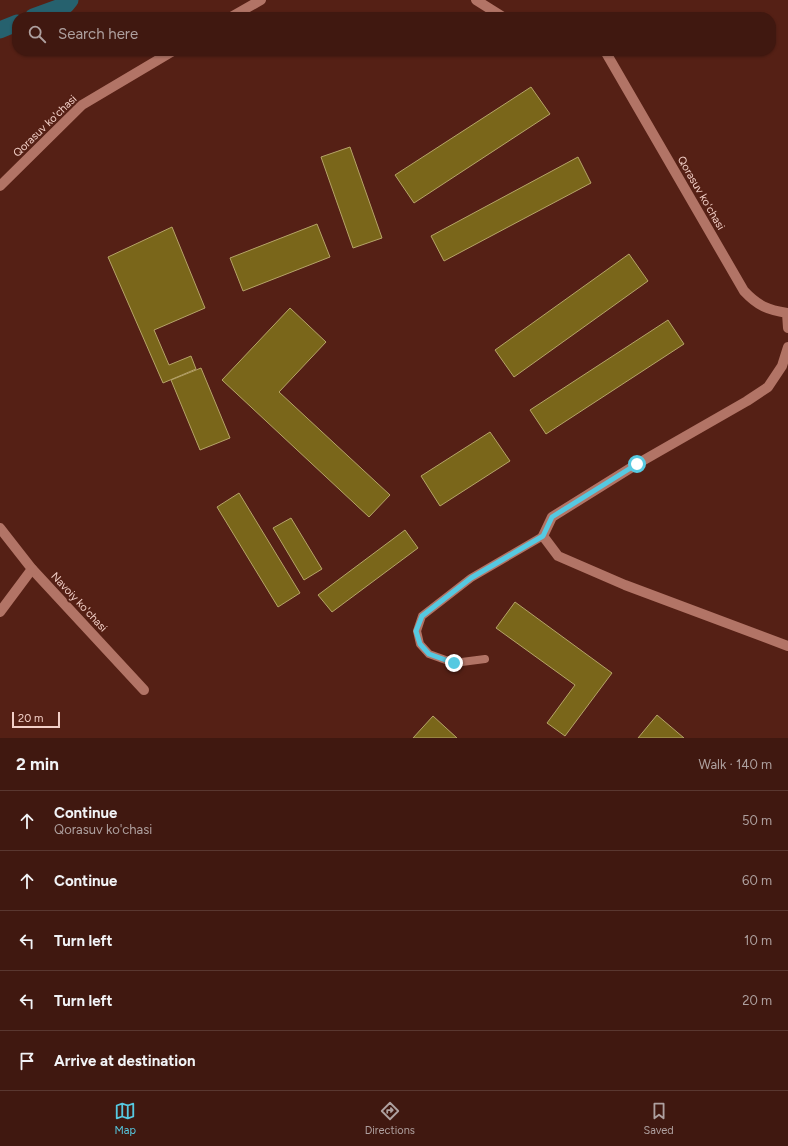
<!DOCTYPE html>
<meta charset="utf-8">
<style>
body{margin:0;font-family:Figtree,sans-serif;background:#472119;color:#f1f3f6}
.scale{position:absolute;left:12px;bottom:10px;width:48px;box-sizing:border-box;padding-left:4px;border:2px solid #f2cfc7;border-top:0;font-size:11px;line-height:14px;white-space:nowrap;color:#f2cfc7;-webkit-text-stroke:3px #552015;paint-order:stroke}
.stop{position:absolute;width:12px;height:12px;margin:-9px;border:3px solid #56c9e1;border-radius:50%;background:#fff}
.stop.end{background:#56c9e1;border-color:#fff;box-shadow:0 1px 4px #0008}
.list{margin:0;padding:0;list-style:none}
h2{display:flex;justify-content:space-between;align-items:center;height:52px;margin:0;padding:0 16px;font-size:17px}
h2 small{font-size:13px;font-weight:400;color:#aea09f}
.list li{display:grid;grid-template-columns:26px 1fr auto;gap:12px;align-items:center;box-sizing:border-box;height:60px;padding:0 16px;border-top:1px solid #593730}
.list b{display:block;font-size:15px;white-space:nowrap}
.list p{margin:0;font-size:13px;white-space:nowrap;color:#aea09f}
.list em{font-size:13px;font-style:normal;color:#aea09f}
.icon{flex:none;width:22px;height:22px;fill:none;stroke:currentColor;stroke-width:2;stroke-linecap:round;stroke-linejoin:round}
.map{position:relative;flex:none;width:788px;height:738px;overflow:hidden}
.search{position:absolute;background:#401810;box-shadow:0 1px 3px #0004;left:12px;right:12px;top:12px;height:44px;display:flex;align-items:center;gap:10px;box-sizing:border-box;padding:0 14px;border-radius:16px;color:#aea09f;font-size:15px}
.sheet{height:352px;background:#401810}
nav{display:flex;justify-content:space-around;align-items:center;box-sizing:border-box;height:56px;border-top:1px solid #593730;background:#401810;font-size:11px;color:#aea09f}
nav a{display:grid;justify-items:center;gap:2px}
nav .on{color:#56c9e1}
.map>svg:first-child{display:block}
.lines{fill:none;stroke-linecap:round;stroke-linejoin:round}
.canal{stroke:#26616e;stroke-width:17}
.building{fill:#7a661a;stroke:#b6a468}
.service{stroke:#b27466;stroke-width:8}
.minor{stroke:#b27466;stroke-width:10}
.route{stroke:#56c9e1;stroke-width:5}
.labels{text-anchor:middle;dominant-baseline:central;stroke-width:4;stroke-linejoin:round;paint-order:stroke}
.street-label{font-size:11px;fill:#f2cfc7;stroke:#552015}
</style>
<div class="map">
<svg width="788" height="738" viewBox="0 0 788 738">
<rect width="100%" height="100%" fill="#552015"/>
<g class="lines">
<!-- canal -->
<g class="canal">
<polyline points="33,17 66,5 70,0"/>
<polyline points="0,30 17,23"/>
</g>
</g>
<!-- building -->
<g class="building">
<polygon points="531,87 550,114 414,203 395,175"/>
<polygon points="350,147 382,238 353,248 321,157"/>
<polygon points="578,157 591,183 444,261 431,236"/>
<polygon points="317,224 330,257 243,291 230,258"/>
<polygon points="172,227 205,308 154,330 169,365 191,356 196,369 163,383 108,257"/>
<polygon points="629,254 648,281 514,377 495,350"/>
<polygon points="290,308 326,342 279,392 390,495 369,517 222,380"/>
<polygon points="668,320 684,344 546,434 530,410"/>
<polygon points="201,368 230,438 200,450 171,380"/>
<polygon points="490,432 510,461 440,506 421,476"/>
<polygon points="239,493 300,593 278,607 217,507"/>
<polygon points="291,518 322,569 304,580 273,528"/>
<polygon points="405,530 418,548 332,612 318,595"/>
<polygon points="515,602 612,673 565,736 547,723 575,685 496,628"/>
<polygon points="657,715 684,738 638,738"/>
<polygon points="433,716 457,738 413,738"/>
</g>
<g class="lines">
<!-- service -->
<polyline class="service" points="485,659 454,663 429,654 420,644 417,631 422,616 471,578 543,536"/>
<!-- minor -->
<g class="minor">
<polyline points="476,0 503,17"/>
<polyline points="231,17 261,0"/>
<path d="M 605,51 L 744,291 C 758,306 768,310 787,313 L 788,328"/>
<polyline points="0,186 82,105 173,51"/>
<polyline points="788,347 782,366 768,387 747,401 637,464 552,517 543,536 558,556 625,585 788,646"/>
<polyline points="0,528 32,569 144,690"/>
<polyline points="0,612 32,569"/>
</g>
</g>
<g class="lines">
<!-- route -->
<polyline class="route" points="454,663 429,654 420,644 416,631 422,616 471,578 543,536 552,517 637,464"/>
</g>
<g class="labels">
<!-- street labels -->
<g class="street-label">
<text transform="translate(45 126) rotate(-44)">Qorasuv ko'chasi</text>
<text transform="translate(701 193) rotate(60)">Qorasuv ko'chasi</text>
<text transform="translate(79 602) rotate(47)">Navoiy ko'chasi</text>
</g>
</g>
</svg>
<div class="scale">20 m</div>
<div class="stop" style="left:637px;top:464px"></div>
<div class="stop end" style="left:454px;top:663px"></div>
<div class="search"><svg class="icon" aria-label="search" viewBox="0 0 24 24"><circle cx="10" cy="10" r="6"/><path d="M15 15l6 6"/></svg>Search here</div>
</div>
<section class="sheet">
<h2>2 min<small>Walk · 140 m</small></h2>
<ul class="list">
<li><svg class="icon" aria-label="ahead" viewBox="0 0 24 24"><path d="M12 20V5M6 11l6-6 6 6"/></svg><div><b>Continue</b><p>Qorasuv ko'chasi</p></div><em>50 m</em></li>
<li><svg class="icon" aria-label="ahead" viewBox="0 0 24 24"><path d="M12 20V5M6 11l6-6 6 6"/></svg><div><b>Continue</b></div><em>60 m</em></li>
<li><svg class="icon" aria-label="left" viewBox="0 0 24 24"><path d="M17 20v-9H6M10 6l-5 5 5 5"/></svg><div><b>Turn left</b></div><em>10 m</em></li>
<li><svg class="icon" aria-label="left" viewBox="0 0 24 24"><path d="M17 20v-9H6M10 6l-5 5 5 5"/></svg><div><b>Turn left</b></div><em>20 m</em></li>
<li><svg class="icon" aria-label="arrive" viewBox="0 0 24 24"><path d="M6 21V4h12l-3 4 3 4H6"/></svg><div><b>Arrive at destination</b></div></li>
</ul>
</section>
<nav>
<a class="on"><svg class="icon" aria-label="map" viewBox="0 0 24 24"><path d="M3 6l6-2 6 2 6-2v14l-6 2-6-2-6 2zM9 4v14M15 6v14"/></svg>Map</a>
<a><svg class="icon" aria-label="directions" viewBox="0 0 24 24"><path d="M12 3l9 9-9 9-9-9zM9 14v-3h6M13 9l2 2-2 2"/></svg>Directions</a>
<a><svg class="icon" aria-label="saved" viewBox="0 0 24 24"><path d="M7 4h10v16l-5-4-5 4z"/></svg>Saved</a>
</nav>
